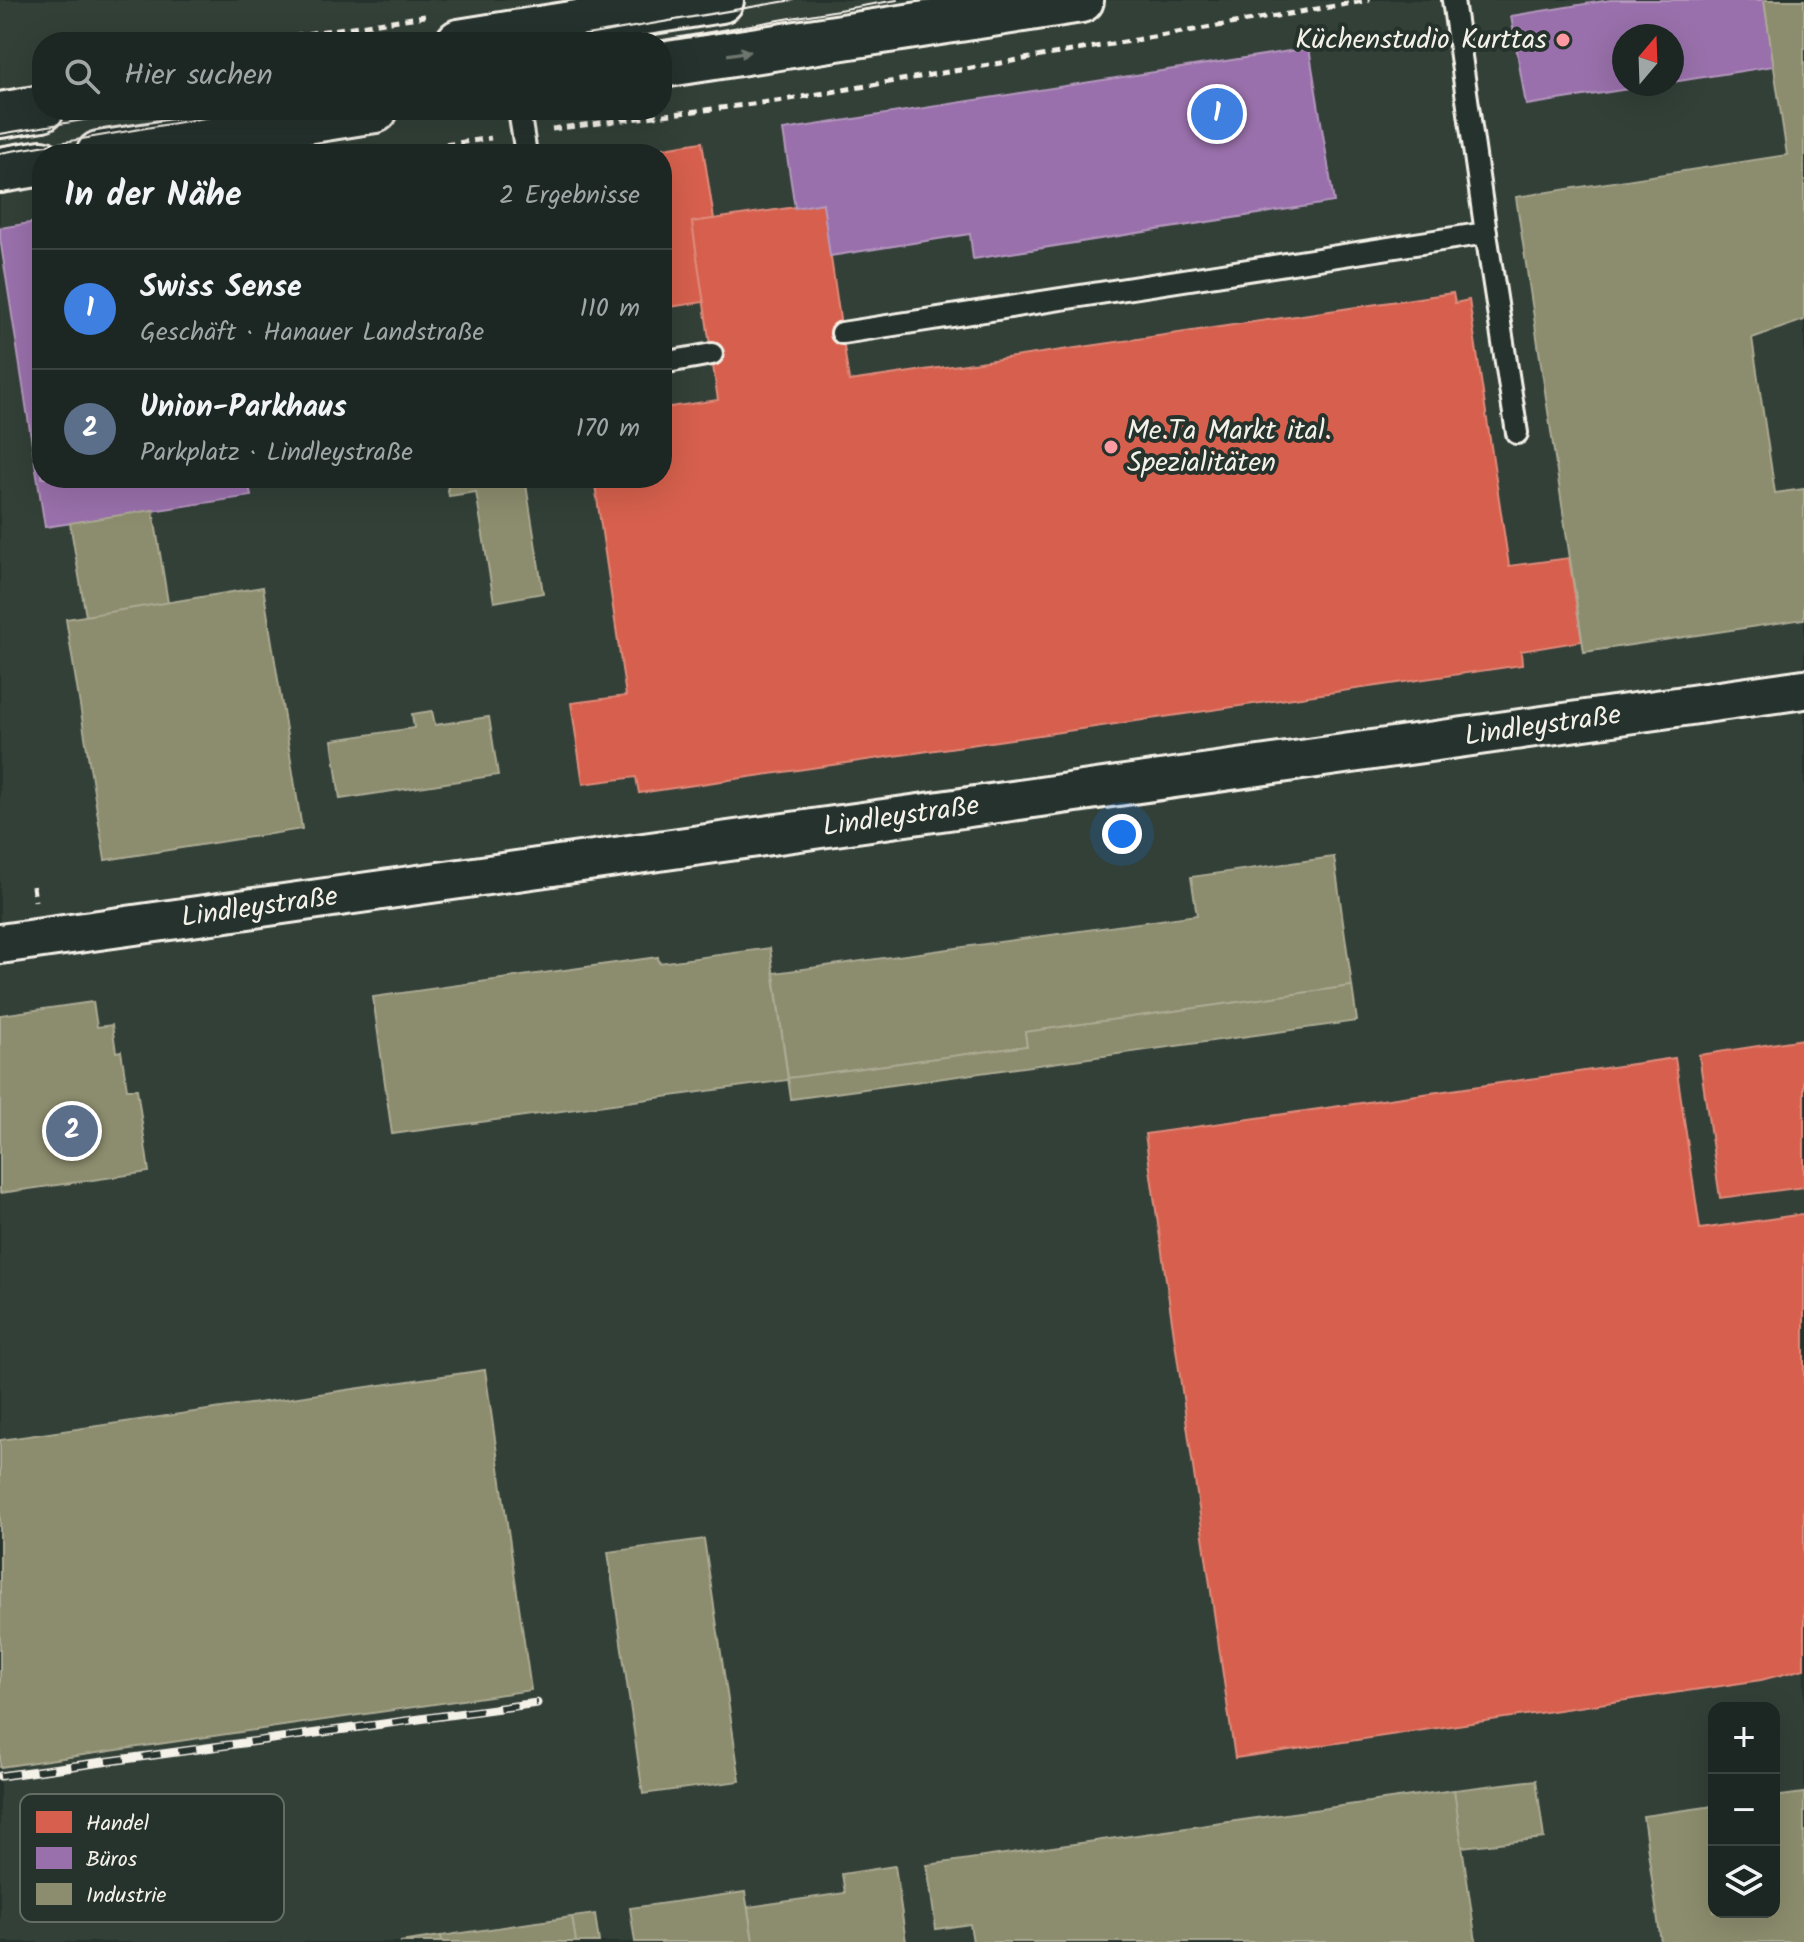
<!DOCTYPE html>
<html lang="de">
<meta charset="utf-8">
<style>
body{margin:0;font-family:Kalam,sans-serif;background:#29322f;color:#f1f3f6}
.controls{position:absolute;right:24px;bottom:24px;display:grid;overflow:hidden;border-radius:16px;box-shadow:0 8px 32px #0002}
.controls button{width:72px;height:72px;display:grid;place-items:center;padding:0;border:0;border-bottom:2px solid #3a4340;background:#1c2622;color:#f1f3f6;font:40px sans-serif}
.compass{position:absolute;left:1612px;top:24px;width:72px;height:72px;border-radius:50%;background:#1c2622;box-shadow:0 8px 32px #0002;rotate:19deg}
.you{position:absolute;left:1122px;top:834px;width:28px;height:28px;margin:-20px;border:6px solid #fff;border-radius:50%;background:#1a73e8;box-shadow:0 0 0 12px #1a73e833}
.badge{display:grid;place-items:center;width:52px;height:52px;border-radius:50%;background:#0b8043;color:#fff;font-size:26px;font-weight:700}
.pin{position:absolute;translate:-50% -50%;border:4px solid #fff;box-shadow:0 2px 8px #0006}
.list{margin:0;padding:0;list-style:none}
h2{display:flex;justify-content:space-between;align-items:center;height:104px;margin:0;padding:0 32px;font-size:34px}
h2 small{font-size:26px;font-weight:400;color:#a0a5a5}
.list li{display:grid;grid-template-columns:52px 1fr auto;gap:24px;align-items:center;box-sizing:border-box;height:120px;padding:0 32px;border-top:2px solid #3a4340}
.list b{display:block;font-size:30px;white-space:nowrap}
.list p{margin:0;font-size:26px;white-space:nowrap;color:#a0a5a5}
.list em{font-size:26px;font-style:normal;color:#a0a5a5}
.icon{flex:none;width:44px;height:44px;fill:none;stroke:currentColor;stroke-width:2;stroke-linecap:round;stroke-linejoin:round}
.map{position:relative;flex:none;width:1804px;height:1942px;overflow:hidden}
.search{position:absolute;background:#1c2622;box-shadow:0 8px 32px #0002;left:32px;top:32px;width:640px;height:88px;display:flex;align-items:center;gap:20px;box-sizing:border-box;padding:0 28px;border-radius:32px;color:#a0a5a5;font-size:30px}
.panel{position:absolute;background:#1c2622;box-shadow:0 8px 32px #0002;left:32px;top:144px;width:640px;height:344px;border-radius:32px}
.map>svg:first-child{display:block}
.built{fill:#333f39;fill-rule:evenodd}
.shops{fill:#d6604d;stroke:#df8c7c;stroke-width:2}
.offices{fill:#9970ab;stroke:#b497bd;stroke-width:2}
.industry{fill:#8c8c6e;stroke:#abaa93;stroke-width:2}
.lines{fill:none;stroke-linecap:round;stroke-linejoin:round}
.service-casing{stroke:#f4f1e8;stroke-width:26}
.minor-casing{stroke:#f4f1e8;stroke-width:44}
.primary-casing{stroke:#f4f1e8;stroke-width:50}
.path{stroke:#f4f1e8;stroke-width:5;stroke-dasharray:8 6;stroke-linecap:butt}
.service{stroke:#26332d;stroke-width:20}
.minor{stroke:#26332d;stroke-width:38}
.primary{stroke:#26332d;stroke-width:44}
.tram{stroke:#f4f1e8;stroke-width:2}
.rail-casing{stroke:#f4f1e8;stroke-width:9}
.rail{stroke:#26332d;stroke-width:6;stroke-dasharray:18;stroke-linecap:butt}
.oneway{fill:#6e766e}
.poi-dot{fill:#ff9aa2;stroke:#26332d;stroke-width:3}
.labels{text-anchor:middle;dominant-baseline:central;stroke-width:8;stroke-linejoin:round;paint-order:stroke}
.poi-label{font-size:28px;fill:#f4f1e8;stroke:#26332d;text-anchor:end}
.street-label{font-size:28px;fill:#f4f1e8;stroke:#26332d}
.key{fill:#26332d;stroke:#646c65;stroke-width:2}
.key-label{font-size:22px;fill:#f4f1e8}
</style>
<div class="map">
<svg width="1804" height="1942" viewBox="0 0 1804 1942">
<rect width="100%" height="100%" fill="#26332d"/>
<filter id="ink" filterUnits="userSpaceOnUse"><feTurbulence type="fractalNoise" baseFrequency=".0125" numOctaves="2"/><feDisplacementMap in="SourceGraphic" scale="16" xChannelSelector="R" yChannelSelector="G"/><feConvolveMatrix kernelMatrix="1 2 1 2 8 2 1 2 1" color-interpolation-filters="sRGB"/></filter>
<g filter="url(#ink)">
<!-- built -->
<path class="built" d="M 0,0 L 1804,0 L 1804,1942 L 0,1942 ZM 1624,36 L 1672,36 L 1672,84 L 1624,84 ZM 42,42 L 662,42 L 662,110 L 42,110 ZM 42,154 L 662,154 L 662,478 L 42,478 ZM 1714,1708 L 1774,1708 L 1774,1912 L 1714,1912 Z"/>
<!-- shops -->
<g class="shops">
<polygon points="702,142 714,219 692,222 704,302 662,308 662,154 626,154"/>
<polygon points="823,203 849,381 1453,293 1455,303 1469,300 1509,566 1569,558 1582,641 1521,651 1522,665 639,793 636,777 583,784 571,703 626,696 594,478 662,478 662,408 718,400 692,222"/>
<polygon points="1804,1039 1804,1187 1720,1198 1699,1055"/>
<polygon points="1675,1058 1700,1229 1804,1214 1804,1669 1761,1680 1235,1758 1145,1134"/>
</g>
<!-- offices -->
<g class="offices">
<polygon points="1610,0 1764,0 1774,66 1672,82 1672,36 1624,36 1624,84 1660,84 1526,105 1511,16"/>
<polygon points="1309,48 1334,202 973,259 970,234 830,256 823,203 795,208 783,130"/>
<polygon points="42,221 42,478 248,478 251,496 45,527 0,238 0,228"/>
</g>
<!-- industry -->
<g class="industry">
<polygon points="1764,0 1804,0 1804,320 1752,338 1775,493 1804,489 1804,619 1584,652 1516,197 1787,155"/>
<polygon points="446,478 525,478 543,593 494,602 476,492 449,496"/>
<polygon points="153,510 168,603 86,616 70,523"/>
<polygon points="263,587 302,829 105,860 66,619"/>
<polygon points="432,711 435,725 489,717 498,775 340,799 332,740 414,728 412,714"/>
<polygon points="1334,857 1352,986 1025,1032 1027,1046 788,1078 774,973 1197,915 1191,877"/>
<polygon points="770,948 788,1080 392,1134 373,997 658,957 659,963"/>
<polygon points="1352,986 1357,1021 791,1099 788,1078 1027,1046 1025,1032"/>
<polygon points="93,1002 97,1027 112,1025 116,1052 121,1051 127,1089 137,1089 149,1172 0,1193 0,1015"/>
<polygon points="485,1370 531,1690 0,1767 0,1440"/>
<polygon points="704,1539 740,1781 643,1794 608,1552"/>
<polygon points="1536,1780 1544,1838 1462,1847 1454,1790"/>
<polygon points="1454,1790 1476,1942 973,1942 970,1924 936,1929 927,1865"/>
<polygon points="1804,1793 1804,1942 1661,1942 1643,1816 1714,1806 1714,1912 1774,1912 1774,1797"/>
<polygon points="895,1866 906,1942 753,1942 748,1907 845,1893 842,1874"/>
<polygon points="745,1892 753,1942 635,1942 630,1908"/>
<polygon points="595,1914 599,1942 576,1942 572,1917"/>
<polygon points="572,1917 576,1942 442,1942 441,1936"/>
<polygon points="441,1936 442,1942 400,1942"/>
</g>
<g class="lines">
<!-- service casing -->
<g class="service-casing">
<g id="service">
<polyline points="519,110 526,154"/>
<polyline points="1486,233 1517,433"/>
<polyline points="842,333 1486,233 1453,0"/>
<polyline points="662,363 712,354"/>
</g>
</g>
<!-- minor casing -->
<g class="minor-casing">
<g id="minor">
<path id="s1" d="M 0,944 L 1804,689"/>
</g>
</g>
<!-- primary casing -->
<g class="primary-casing">
<g id="primary">
<polyline points="459,42 721,0"/>
<polyline points="662,65 1081,0"/>
<polyline points="0,115 42,108"/>
<polyline points="99,154 375,110"/>
<polyline points="0,170 42,163"/>
</g>
</g>
<!-- path -->
<g class="path">
<polyline points="252,42 425,16"/>
<polyline points="552,129 784,100 1370,0"/>
<polyline points="390,153 491,138"/>
<polyline points="33,886 35,901"/>
</g>
<!-- service -->
<use href="#service" class="service"/>
<!-- minor -->
<use href="#minor" class="minor"/>
<!-- primary -->
<use href="#primary" class="primary"/>
<!-- tram -->
<g class="tram">
<polyline points="545,42 793,0"/>
<polyline points="651,42 897,0"/>
<polyline points="0,134 143,110"/>
<polyline points="0,153 251,110"/>
</g>
<!-- rail casing -->
<g class="rail-casing">
<polyline id="rail" points="0,1776 537,1703"/>
</g>
<!-- rail -->
<use href="#rail" class="rail"/>
</g>
<!-- one-way arrows -->
<defs><path id="oneway-solid" d="M-6-.8H1V-3.2L6.5 0L1 3.2V.8H-6Z" transform="scale(2)"/></defs>
<use class="oneway" href="#oneway-solid" transform="translate(739 53) rotate(-9)"/>
</g>
<!-- markers -->
<g class="poi-dot">
<circle cx="1563" cy="40" r="8"/>
<circle cx="1111" cy="447" r="8"/>
</g>
<g class="labels">
<!-- poi labels -->
<g class="poi-label">
<text x="1547" y="40">Küchenstudio Kurttas</text>
<text x="1127" y="431" text-anchor="start">Me.Ta Markt ital.<tspan x="1127" dy="32">Spezialitäten</tspan></text>
</g>
<!-- street labels -->
<g class="street-label">
<text stroke="none"><textPath href="#s1" startOffset="1558">Lindleystraße</textPath></text>
<text stroke="none"><textPath href="#s1" startOffset="910">Lindleystraße</textPath></text>
<text stroke="none"><textPath href="#s1" startOffset="262">Lindleystraße</textPath></text>
</g>
</g>
<!-- legend -->
<rect x="20" y="1794" width="264" height="128" rx="12" class="key"/>
<rect x="36" y="1811" width="36" height="22" fill="#d6604d"/>
<rect x="36" y="1847" width="36" height="22" fill="#9970ab"/>
<rect x="36" y="1883" width="36" height="22" fill="#8c8c6e"/>
<g class="key-label">
<text x="86" y="1830">Handel</text>
<text x="86" y="1866">Büros</text>
<text x="86" y="1902">Industrie</text>
</g>
</svg>
<div class="controls">
<button>+</button>
<button>−</button>
<button><svg class="icon" aria-label="layers" viewBox="0 0 24 24"><path d="M12 4l9 5-9 5-9-5zM3 14l9 5 9-5"/></svg></button>
</div>
<svg class="compass" viewBox="-18 -18 36 36"><path d="M0-13l5 13h-10z" fill="#e53935"/><path d="M0 13l5-13h-10z" fill="#a0a5a5"/></svg>
<div class="you"></div>
<div class="pin badge" style="left:1217px;top:114px;background:#3f7fe0">1</div>
<div class="pin badge" style="left:72px;top:1131px;background:#5c6f8a">2</div>
<div class="search"><svg class="icon" aria-label="search" viewBox="0 0 24 24"><circle cx="10" cy="10" r="6"/><path d="M15 15l6 6"/></svg>Hier suchen</div>
<section class="panel">
<h2>In der Nähe<small>2 Ergebnisse</small></h2>
<ul class="list">
<li><span class="badge" style="background:#3f7fe0">1</span><div><b>Swiss Sense</b><p>Geschäft · Hanauer Landstraße</p></div><em>110 m</em></li>
<li><span class="badge" style="background:#5c6f8a">2</span><div><b>Union-Parkhaus</b><p>Parkplatz · Lindleystraße</p></div><em>170 m</em></li>
</ul>
</section>
</div>
